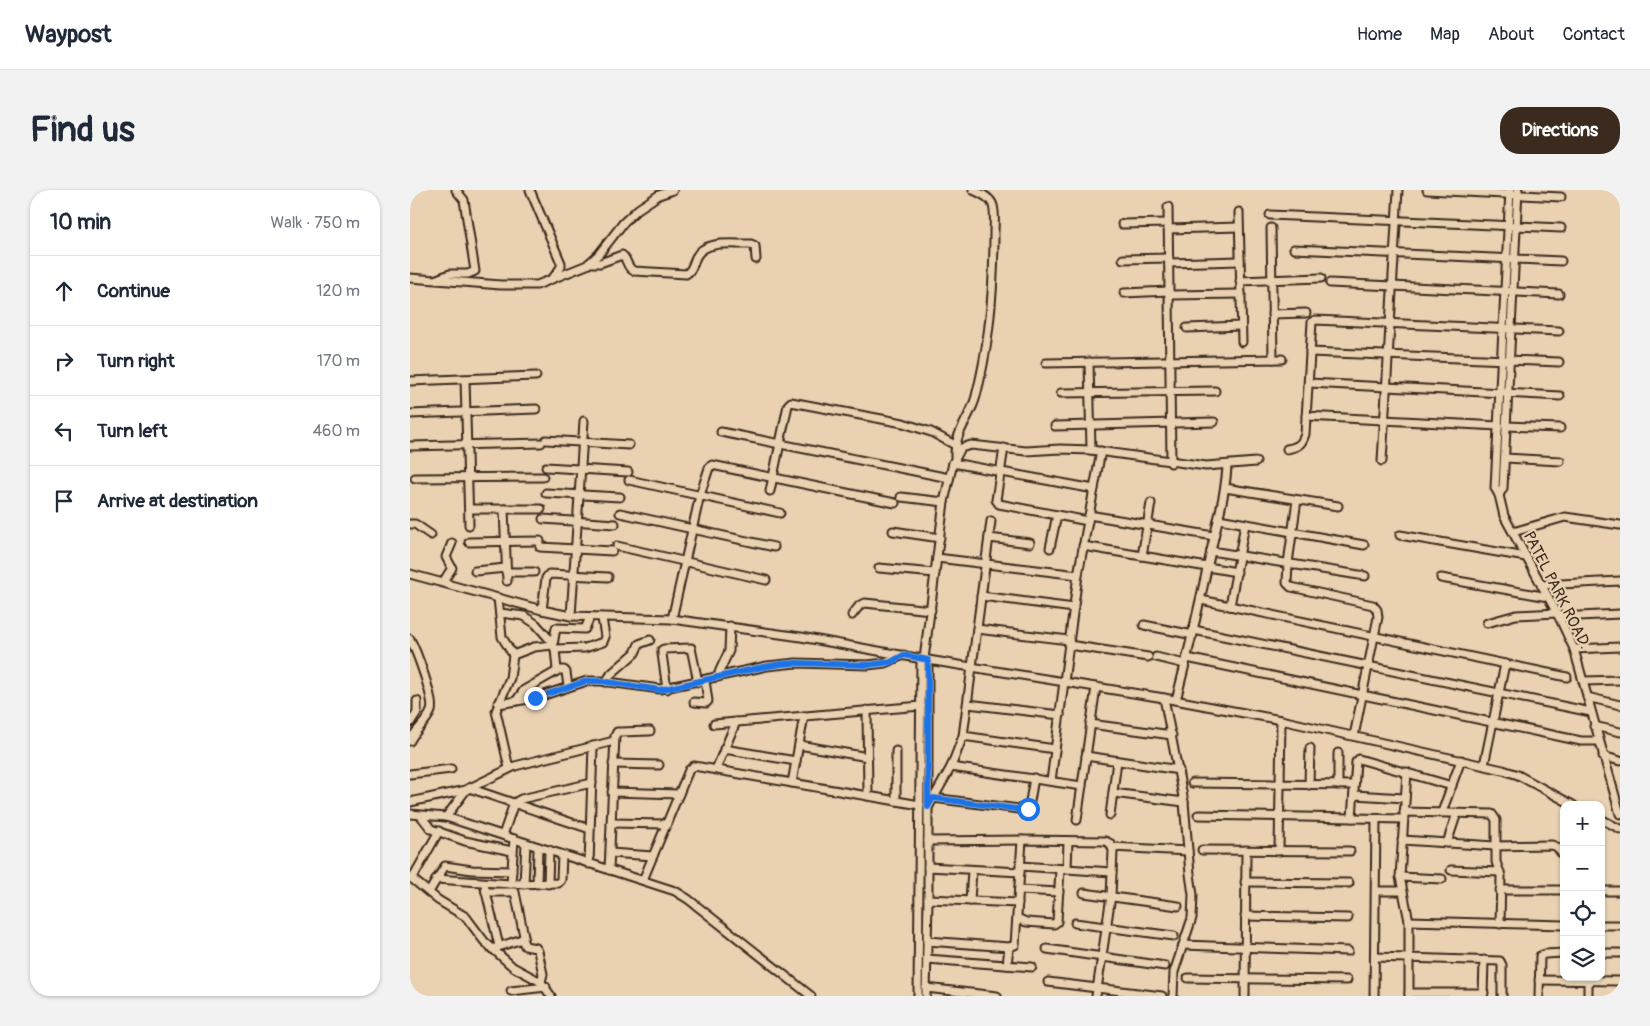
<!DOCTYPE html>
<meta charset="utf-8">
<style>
body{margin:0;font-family:Pangolin,sans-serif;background:#f2f2f3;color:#1f2937}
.controls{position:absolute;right:15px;bottom:15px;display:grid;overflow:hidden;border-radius:10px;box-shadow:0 1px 4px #0004}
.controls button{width:45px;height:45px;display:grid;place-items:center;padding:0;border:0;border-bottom:1px solid #e0e1e3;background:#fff;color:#1f2937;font:25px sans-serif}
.stop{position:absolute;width:15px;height:15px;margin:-11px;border:4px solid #1a73e8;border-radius:50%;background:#fff}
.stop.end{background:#1a73e8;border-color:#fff;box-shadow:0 1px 5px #0008}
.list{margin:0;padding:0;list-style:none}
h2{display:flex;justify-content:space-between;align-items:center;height:65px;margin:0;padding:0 20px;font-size:21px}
h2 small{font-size:16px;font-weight:400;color:#747a83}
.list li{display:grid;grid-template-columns:32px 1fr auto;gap:15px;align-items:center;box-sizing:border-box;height:70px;padding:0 20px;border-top:1px solid #e0e1e3}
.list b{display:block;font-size:19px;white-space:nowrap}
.list em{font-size:16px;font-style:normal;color:#747a83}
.icon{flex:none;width:28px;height:28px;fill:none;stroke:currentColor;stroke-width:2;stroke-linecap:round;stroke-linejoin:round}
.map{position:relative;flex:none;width:1210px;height:806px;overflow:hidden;border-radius:20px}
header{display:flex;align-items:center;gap:30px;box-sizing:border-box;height:70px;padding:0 25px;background:#fff;border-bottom:1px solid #e0e1e3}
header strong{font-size:24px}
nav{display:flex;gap:28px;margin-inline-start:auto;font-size:18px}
.intro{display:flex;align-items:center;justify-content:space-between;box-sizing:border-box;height:120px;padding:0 30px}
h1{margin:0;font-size:35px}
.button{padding:12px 22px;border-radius:20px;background:#3b2a1e;color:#fff;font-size:18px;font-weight:700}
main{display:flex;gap:30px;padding:0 30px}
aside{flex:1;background:#fff;border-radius:20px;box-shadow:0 1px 4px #0004}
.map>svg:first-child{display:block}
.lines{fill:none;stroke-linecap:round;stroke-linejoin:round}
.street-casing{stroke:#3b2a1e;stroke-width:11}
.street{stroke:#e9d1b1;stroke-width:7}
.route{stroke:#1a73e8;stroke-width:6}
.labels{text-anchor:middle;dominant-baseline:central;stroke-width:4.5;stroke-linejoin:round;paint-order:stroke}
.street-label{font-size:16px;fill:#3b2a1e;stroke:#e9d1b1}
</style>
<header>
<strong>Waypost</strong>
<nav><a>Home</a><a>Map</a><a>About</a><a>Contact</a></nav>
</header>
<div class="intro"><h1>Find us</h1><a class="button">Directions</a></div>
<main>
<aside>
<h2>10 min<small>Walk · 750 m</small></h2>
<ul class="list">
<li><svg class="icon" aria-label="ahead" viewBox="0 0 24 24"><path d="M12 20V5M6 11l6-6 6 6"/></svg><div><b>Continue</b></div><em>120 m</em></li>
<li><svg class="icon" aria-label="right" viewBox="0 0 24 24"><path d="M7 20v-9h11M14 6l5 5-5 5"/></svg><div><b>Turn right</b></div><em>170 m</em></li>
<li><svg class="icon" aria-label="left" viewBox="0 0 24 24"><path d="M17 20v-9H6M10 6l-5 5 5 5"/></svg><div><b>Turn left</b></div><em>460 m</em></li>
<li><svg class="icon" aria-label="arrive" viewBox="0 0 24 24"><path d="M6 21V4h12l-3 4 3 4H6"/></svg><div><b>Arrive at destination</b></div></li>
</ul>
</aside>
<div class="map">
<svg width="1210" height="806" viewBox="0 0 1210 806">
<rect width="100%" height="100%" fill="#e9d1b1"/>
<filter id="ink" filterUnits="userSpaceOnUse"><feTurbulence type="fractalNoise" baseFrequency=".02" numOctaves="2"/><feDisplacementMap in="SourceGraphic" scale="10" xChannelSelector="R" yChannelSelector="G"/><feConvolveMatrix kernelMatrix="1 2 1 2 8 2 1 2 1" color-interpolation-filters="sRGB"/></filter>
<g filter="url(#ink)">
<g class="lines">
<!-- street casing -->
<g class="street-casing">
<g id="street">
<polyline points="120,0 151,73 151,77 143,88"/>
<polyline points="1017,0 1151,7"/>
<polyline points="1100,0 1085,298 1089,305 1094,326 1149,427 1164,459 1210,624"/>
<polyline points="758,17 761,273"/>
<polyline points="829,22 832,152"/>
<polyline points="860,25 1151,38"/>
<polyline points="712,34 758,33"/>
<polyline points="861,38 863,169"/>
<polyline points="758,39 829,37"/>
<polyline points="884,59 1151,71"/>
<polyline points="713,69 759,68"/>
<path d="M 179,73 L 190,73 L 212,65 C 218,69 216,78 224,81 L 276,84 C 282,81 283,74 286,67 C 295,49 324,55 341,54 L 345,56 L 346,69"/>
<polyline points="759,73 830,71"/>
<polyline points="0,88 91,95 127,95 177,75 189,64 214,32 228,19 249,5 263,0"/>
<polyline points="27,89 40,84 58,84 65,81 54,10 46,0"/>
<polyline points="830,91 911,88"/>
<polyline points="920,93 1149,104"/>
<polyline points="714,103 759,101"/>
<polyline points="759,105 831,104"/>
<polyline points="862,124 896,123"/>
<polyline points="777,138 831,136"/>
<polyline points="900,162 1149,172"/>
<polyline points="679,172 681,260"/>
<polyline points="636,173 872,169"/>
<polyline points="55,189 59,335"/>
<polyline points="0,191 126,186"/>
<polyline points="899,193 1150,206"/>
<polyline points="651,203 805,201"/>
<polyline points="0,224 126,219"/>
<polyline points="896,226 1089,236"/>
<polyline points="645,236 804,232"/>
<polyline points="1096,236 1150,238"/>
<polyline points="311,242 539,288"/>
<polyline points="136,250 219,255"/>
<polyline points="0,256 131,253"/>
<polyline points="594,258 586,310 589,314 678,331"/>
<path d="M 877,259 C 887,257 892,255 895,244 L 902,132 L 905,130 L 1149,141"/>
<path d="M 545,266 C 544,243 561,227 566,206 C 580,153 584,98 584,43 C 584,34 586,21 582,13 C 578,6 570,3 563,0"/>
<polyline points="1095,268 1150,271"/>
<polyline points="972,271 988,0"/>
<polyline points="543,273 684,299"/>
<polyline points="136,277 218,282"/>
<polyline points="5,288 133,287"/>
<polyline points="219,290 370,323"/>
<polyline points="815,298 928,316"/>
<polyline points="360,301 378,215 381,212 493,233 521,242 545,255"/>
<polyline points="136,303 210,307"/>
<polyline points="1089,305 1093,298 1108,0"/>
<polyline points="491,307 534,312"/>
<polyline points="887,310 878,373 877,393 881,397 963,415 967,420 968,427 944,546"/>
<polyline points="59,319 131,319"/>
<polyline points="94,319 97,391"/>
<polyline points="210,323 364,357"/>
<polyline points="679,325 804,346"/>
<polyline points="133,329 205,334"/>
<polyline points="809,329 954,355"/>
<polyline points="0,334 5,334 21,345"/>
<polyline points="483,341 530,348"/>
<polyline points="1103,342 1155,327 1210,335"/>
<polyline points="990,345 1116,367"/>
<polyline points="579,348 620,353"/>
<polyline points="59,352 130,351"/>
<polyline points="207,356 356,390"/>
<polyline points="673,356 827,382"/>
<polyline points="130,357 202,361"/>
<polyline points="640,358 647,325"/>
<polyline points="801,361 955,386"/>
<polyline points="732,366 741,313"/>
<polyline points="527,368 668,385"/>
<polyline points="469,378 525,383"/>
<polyline points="65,381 96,378"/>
<polyline points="96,382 124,382"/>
<polyline points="0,384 132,420 161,426 262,429 391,447 518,470 754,508 871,530 1093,580 1108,585 1163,615"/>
<polyline points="1031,388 1138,407"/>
<polyline points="33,392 42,378 36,367 42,353"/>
<polyline points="1131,395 1210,391"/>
<polyline points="571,406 664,418"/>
<polyline points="88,408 92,447 103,465 100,488 86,521 99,578"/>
<polyline points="791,410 1157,487"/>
<polyline points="820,416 835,334"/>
<polyline points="132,420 136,388 139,384 198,387"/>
<polyline points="90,423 114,426 126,434 141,451 145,459 147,480"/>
<polyline points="442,425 450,415 455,413 521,420"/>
<polyline points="161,426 174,231"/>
<polyline points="1149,427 1210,424"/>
<polyline points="262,429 290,305 299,278 302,275 485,313"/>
<polyline points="1077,433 1106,425 1147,423"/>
<polyline points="734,435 783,445"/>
<polyline points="567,439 659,450"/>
<polyline points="784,440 1181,522"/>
<path d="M 0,449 C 6,460 25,510 21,521 C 17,532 5,540 0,551"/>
<polyline points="659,455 738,467"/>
<polyline points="145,459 175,458 193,452 195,447 192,428"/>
<polyline points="1164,459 1210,457"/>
<polyline points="103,465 124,457 143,455 146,438 175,439 180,427"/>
<polyline points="746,467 775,474"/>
<polyline points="777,468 1171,551 1188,551"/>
<polyline points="514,469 534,312 543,273 551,258 561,255 616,261 650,259 681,260 796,276 846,272"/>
<polyline points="308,487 310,480 319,461 320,436"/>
<polyline points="1174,491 1210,490"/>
<polyline points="196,492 201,484 225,463 229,454 240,450"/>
<polyline points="257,499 252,464 252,460 254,459 281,458 288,492"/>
<polyline points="1177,507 1210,515"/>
<polyline points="754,508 774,612 780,684 783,705 782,728 764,782 763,806"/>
<path d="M 766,510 C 779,461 790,411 801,361 C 807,332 816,304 817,275"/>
<polyline points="106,511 114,500 149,480 154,480 156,482 158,496"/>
<polyline points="284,512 296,513 298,511 295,490"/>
<polyline points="88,514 125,508 177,491 191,491 250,499 357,476 386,473 458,475 475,473 494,465"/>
<polyline points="558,514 650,525"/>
<polyline points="457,520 458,606"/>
<polyline points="0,533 7,522 7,511"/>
<polyline points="304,534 511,516"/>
<polyline points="680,534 762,545"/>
<polyline points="1184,536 1210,542"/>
<polyline points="553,546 645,559"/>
<polyline points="389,555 458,567"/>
<polyline points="314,559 386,571"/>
<polyline points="486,561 486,611"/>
<polyline points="676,566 769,580"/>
<polyline points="1193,566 1210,571"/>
<polyline points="203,574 249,575"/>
<polyline points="1074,575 1095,474"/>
<polyline points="541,577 672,596"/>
<polyline points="306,579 326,532"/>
<polyline points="997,582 990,687 999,731 999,806"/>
<polyline points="0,584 41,579"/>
<polyline points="641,591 668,385 691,261"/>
<polyline points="382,593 394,526"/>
<polyline points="782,593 944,595"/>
<polyline points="899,595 900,558"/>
<polyline points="928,595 928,563"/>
<polyline points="59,598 180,639"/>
<polyline points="202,602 269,604"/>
<polyline points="703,603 774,612"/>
<polyline points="944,605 995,608"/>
<polyline points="523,608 617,620 619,617 624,588"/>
<polyline points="0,612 56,600 105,576 204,551"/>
<polyline points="519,616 541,577 553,546 581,331"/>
<polyline points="994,622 1082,624 1086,630 1086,672 1091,686 1090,734"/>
<polyline points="1032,622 1051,570"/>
<polyline points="0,624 36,627 265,701 278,709 401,806"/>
<polyline points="700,625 707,571"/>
<polyline points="788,625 994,629"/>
<polyline points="11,626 21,639 55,651 102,661"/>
<polyline points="36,627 56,600"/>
<polyline points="942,628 946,572 949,569 1042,596"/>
<polyline points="1191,629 1210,639"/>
<polyline points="667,630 686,497"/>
<polyline points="201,633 257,634"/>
<polyline points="93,645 104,613 111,609 182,593"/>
<polyline points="992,650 1085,656 1142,655 1147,657 1154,667"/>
<polyline points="518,651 612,650 695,651 701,654 703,661 701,706 686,806"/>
<polyline points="1037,653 1047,623"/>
<polyline points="702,657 778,661"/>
<polyline points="792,660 940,661"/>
<polyline points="869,661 871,530"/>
<polyline points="200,663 243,666"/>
<polyline points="179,674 183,556"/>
<polyline points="610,676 702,682"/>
<polyline points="518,677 610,682"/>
<polyline points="657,679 658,651"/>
<polyline points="199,680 205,546 207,542 210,542 240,541"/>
<polyline points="1041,680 1090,682"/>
<polyline points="0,687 28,710 56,727 74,751 103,777 131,792 141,806"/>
<polyline points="990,687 1032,689"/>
<polyline points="2,689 29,641"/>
<polyline points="26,689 101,694 148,693 151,690 152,665"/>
<polyline points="233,690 279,580 284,576 510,615"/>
<polyline points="835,692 939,693"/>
<polyline points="101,694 104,649"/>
<polyline points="114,694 116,653"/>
<polyline points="127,694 128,657"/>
<polyline points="138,694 139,660"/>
<polyline points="75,698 89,756"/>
<polyline points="609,700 649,702"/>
<polyline points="1090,700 1154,700"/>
<polyline points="966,701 992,701"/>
<polyline points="1191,701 1210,701"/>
<polyline points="19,702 35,676 62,680 102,681"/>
<polyline points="76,702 105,702 114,746 112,749 82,759"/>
<polyline points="674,703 768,716"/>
<polyline points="518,709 608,713"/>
<polyline points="560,711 562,680"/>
<polyline points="835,726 938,728"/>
<polyline points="607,728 616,732 644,734 647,732 650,679"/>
<polyline points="999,731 1154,735"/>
<polyline points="665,733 764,746"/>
<polyline points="1191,735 1210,735"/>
<polyline points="112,749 115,756 126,758 128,761 133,784 131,792"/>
<polyline points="517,751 599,757 605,755 612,650"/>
<polyline points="773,755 938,761"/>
<polyline points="637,759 755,776"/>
<polyline points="1191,763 1210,763"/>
<polyline points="965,767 1090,771 1092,775 1092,806"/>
<polyline points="517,769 622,777"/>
<polyline points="597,775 599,757"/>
<polyline points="778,788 937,790"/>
<polyline points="1129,790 1210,791"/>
<polyline points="638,792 752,806"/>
<polyline points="516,798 587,806"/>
<polyline points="101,801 136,797"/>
<polyline points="999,803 1074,803"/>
<polyline points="508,806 511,468"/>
<polyline points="516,806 518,709 518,470"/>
<polyline points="835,806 836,660"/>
<polyline points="964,806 966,629"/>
<polyline points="1073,806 1074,770"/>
<polyline points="1129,806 1130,766 1135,764 1154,763"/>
<polyline points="1178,806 1178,787"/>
</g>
</g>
<!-- street -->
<use href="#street" class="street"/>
</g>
</g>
<g class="lines" filter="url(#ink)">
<!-- route -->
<polyline class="route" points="125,508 177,491 191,491 250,500 348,478 371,474 386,473 458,475 481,472 494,465 518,470 518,617 523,608 614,620 618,619"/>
</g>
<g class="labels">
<!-- street labels -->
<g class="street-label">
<text transform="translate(1147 400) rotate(63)">PATEL PARK ROAD.</text>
</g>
</g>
</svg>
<div class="controls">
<button>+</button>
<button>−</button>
<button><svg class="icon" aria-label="locate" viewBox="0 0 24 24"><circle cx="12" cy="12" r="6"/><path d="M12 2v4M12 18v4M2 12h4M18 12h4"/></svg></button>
<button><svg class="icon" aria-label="layers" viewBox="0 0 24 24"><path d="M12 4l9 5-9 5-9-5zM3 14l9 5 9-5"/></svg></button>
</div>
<div class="stop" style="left:618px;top:619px"></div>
<div class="stop end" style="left:125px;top:508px"></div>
</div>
</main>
